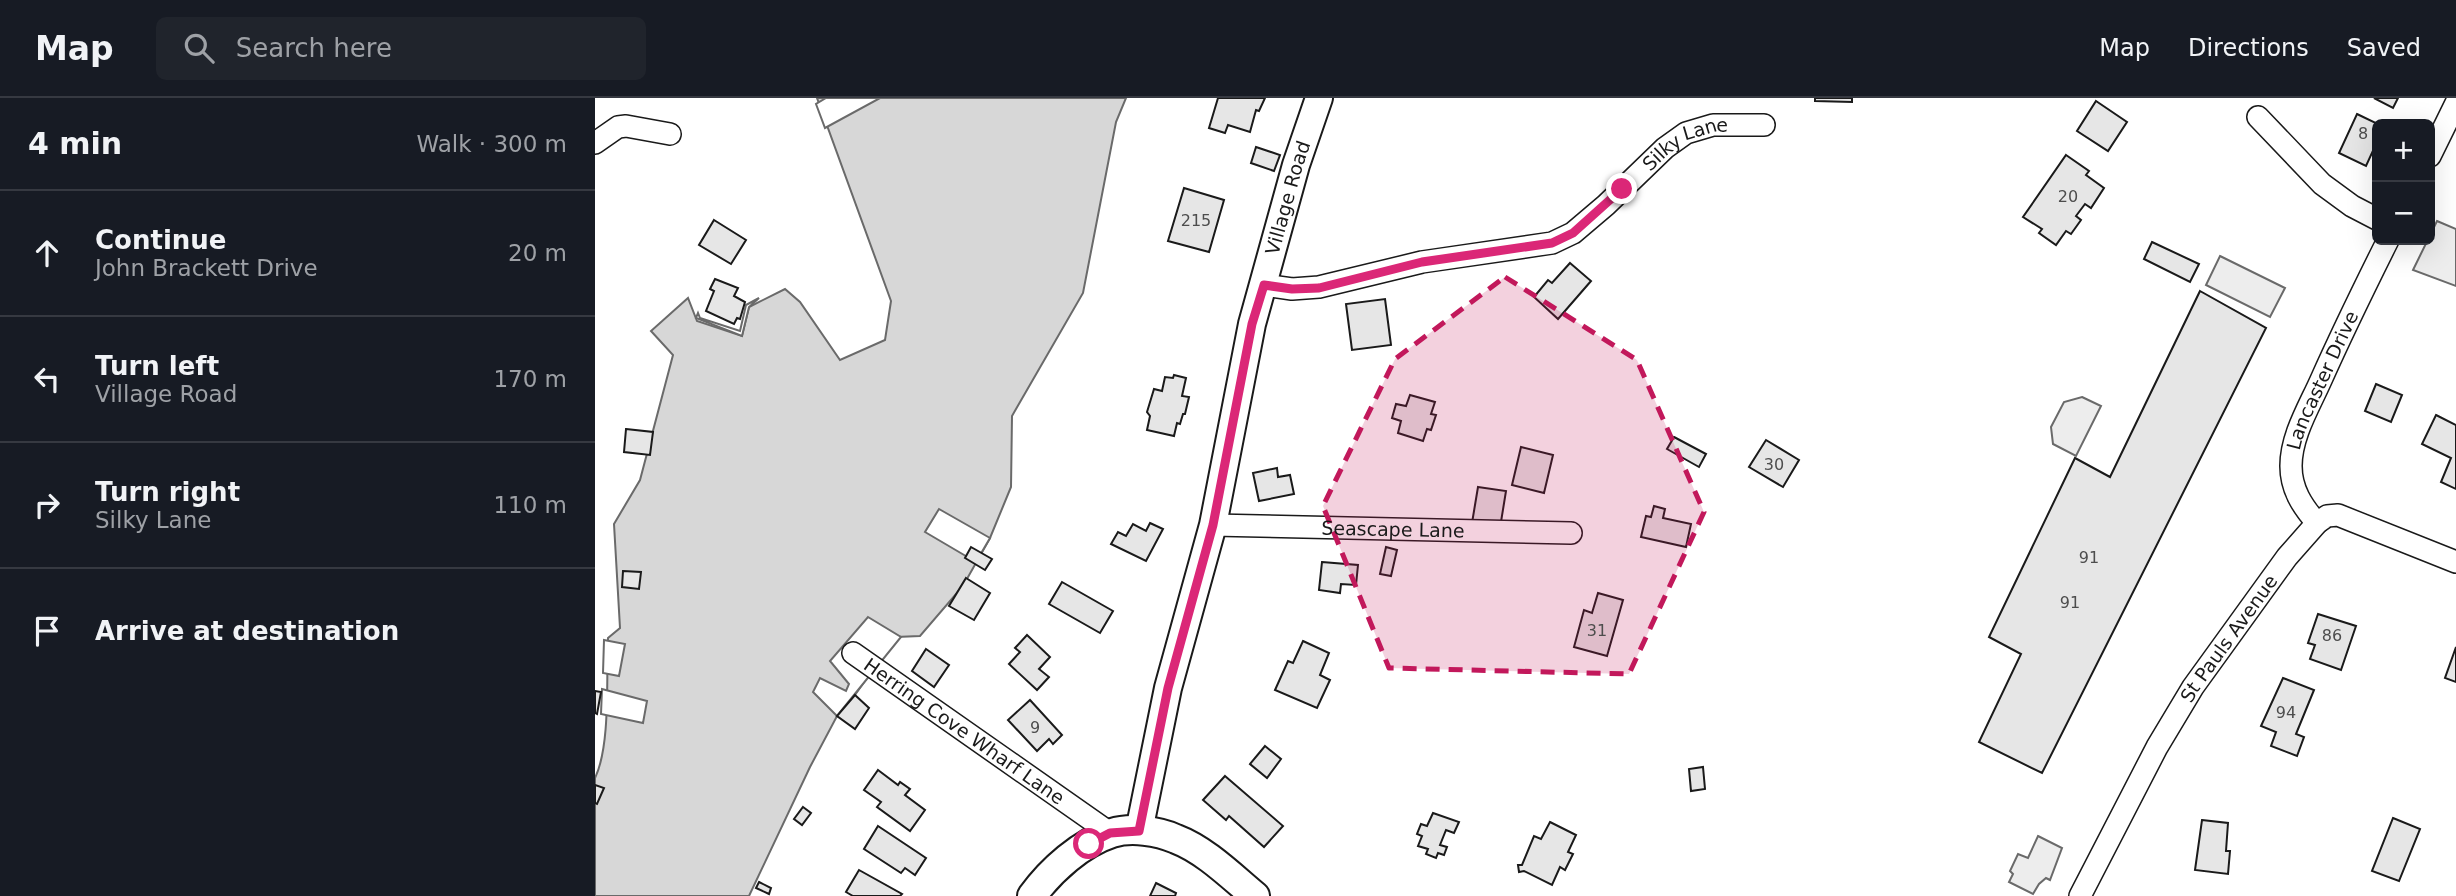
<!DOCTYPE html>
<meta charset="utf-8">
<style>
body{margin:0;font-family:"DejaVu Sans",sans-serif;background:#20242c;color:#f1f3f6}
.controls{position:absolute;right:21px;top:21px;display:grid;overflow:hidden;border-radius:10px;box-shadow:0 7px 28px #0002}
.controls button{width:63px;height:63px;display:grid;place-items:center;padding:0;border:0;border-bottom:2px solid #363941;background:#171b24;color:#f1f3f6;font:35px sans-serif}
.stop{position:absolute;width:21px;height:21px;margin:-16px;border:5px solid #db2777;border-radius:50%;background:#fff}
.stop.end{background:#db2777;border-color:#fff;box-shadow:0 2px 7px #0008}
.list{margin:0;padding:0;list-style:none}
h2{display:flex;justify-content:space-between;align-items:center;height:91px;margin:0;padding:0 28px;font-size:30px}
h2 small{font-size:23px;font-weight:400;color:#9ea1a6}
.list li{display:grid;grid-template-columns:46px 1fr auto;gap:21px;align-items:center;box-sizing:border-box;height:126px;padding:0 28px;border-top:2px solid #363941}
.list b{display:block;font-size:26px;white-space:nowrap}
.list p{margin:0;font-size:23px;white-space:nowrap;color:#9ea1a6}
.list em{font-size:23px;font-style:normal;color:#9ea1a6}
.icon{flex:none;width:38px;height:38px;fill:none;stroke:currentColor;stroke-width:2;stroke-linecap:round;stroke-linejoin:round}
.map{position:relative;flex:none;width:1861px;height:798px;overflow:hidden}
header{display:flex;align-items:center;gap:42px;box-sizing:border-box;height:98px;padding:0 35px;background:#171b24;border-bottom:2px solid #363941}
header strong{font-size:33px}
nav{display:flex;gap:38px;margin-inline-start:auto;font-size:24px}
.search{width:490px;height:63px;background:#20242c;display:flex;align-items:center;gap:18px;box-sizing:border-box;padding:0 24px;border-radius:10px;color:#9ea1a6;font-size:26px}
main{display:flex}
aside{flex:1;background:#171b24}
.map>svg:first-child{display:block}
.green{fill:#ededed;stroke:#6a6a6a;stroke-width:2}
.water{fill:#d7d7d7;stroke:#6a6a6a;stroke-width:2}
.pier{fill:#fff;stroke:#6a6a6a;stroke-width:2}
.building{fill:#e6e6e6;stroke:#1a1a1a;stroke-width:2}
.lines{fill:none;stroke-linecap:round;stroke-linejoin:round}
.minor-casing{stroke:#1a1a1a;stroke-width:24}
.tertiary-casing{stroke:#1a1a1a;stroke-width:30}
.secondary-casing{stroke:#1a1a1a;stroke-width:32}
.minor{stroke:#fff;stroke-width:21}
.tertiary{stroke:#fff;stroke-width:26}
.secondary{stroke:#fff;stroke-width:28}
.route{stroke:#db2777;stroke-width:9}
.marked{fill:#c2185b;fill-opacity:0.2;stroke:#c2185b;stroke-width:5;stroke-dasharray:14 9;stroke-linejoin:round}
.labels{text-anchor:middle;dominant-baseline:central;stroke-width:5;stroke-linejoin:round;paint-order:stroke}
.number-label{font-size:16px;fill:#4d4d4d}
.street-label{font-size:19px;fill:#1a1a1a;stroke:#fff}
</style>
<header>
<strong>Map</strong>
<div class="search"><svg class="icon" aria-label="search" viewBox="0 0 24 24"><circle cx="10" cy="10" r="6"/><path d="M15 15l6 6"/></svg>Search here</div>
<nav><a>Map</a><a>Directions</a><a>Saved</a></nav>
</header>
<main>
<aside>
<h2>4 min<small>Walk · 300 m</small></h2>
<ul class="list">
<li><svg class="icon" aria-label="ahead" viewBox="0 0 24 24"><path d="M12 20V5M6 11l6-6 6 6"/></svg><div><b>Continue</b><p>John Brackett Drive</p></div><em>20 m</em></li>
<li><svg class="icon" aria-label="left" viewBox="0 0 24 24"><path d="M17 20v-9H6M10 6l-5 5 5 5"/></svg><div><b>Turn left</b><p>Village Road</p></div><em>170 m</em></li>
<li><svg class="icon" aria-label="right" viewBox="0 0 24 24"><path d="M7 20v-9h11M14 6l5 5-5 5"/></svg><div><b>Turn right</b><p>Silky Lane</p></div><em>110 m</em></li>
<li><svg class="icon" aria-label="arrive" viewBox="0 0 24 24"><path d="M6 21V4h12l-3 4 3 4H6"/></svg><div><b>Arrive at destination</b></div></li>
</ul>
</aside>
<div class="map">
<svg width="1861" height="798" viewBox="0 0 1861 798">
<rect width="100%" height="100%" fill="#fff"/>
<!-- green -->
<g class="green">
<polygon points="1842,123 1861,131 1861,188 1818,172"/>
<polygon points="1625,158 1690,190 1675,219 1611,187"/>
<polygon points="1487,299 1506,308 1481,358 1458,346 1456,329 1469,304"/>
<polygon points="1443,738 1467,750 1455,782 1451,780 1444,786 1438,796 1414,784 1418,776 1415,773 1423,756 1433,760"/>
</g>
<!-- water -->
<path class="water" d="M 222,0 L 531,0 L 521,24 L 488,195 L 417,318 L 416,389 L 395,440 L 368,488 L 325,538 L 301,539 L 260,597 L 242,618 L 215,669 L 154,798 L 0,798 L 0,680 C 16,647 11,577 13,540 L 25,530 L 19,426 L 45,382 L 78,257 L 56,233 L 93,200 L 102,223 L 147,238 L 154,209 L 190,191 L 205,204 L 245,262 L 290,242 L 296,203 Z"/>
<!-- pier -->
<g class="pier">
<polygon points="231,0 285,0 230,30 221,6"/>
<polygon points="164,200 154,209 147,238 101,220 103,215 105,220 145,233 151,207"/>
<polygon points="344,411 395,440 381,464 330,434"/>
<polygon points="273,519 306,539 242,618 218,594 225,580 251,593 254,586 235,563"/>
<polygon points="9,542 30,546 24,578 8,575"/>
<polygon points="7,591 52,603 48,625 6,616"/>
</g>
<!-- building -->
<g class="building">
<polygon points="623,0 670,0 664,13 661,12 655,34 633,27 630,35 614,30"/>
<polygon points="1220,0 1257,0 1257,4 1220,3"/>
<polygon points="1779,0 1803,0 1798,10"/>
<polygon points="1501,3 1532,24 1513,53 1482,33"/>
<polygon points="1762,16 1783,26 1782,44 1771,68 1744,55"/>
<polygon points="661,49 685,57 679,73 656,65"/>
<polygon points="1471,57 1494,73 1491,77 1509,90 1496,110 1490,106 1481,118 1486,122 1476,136 1471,133 1461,147 1444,135 1447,131 1428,119"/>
<polygon points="589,90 629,102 614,154 573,143"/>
<polygon points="119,122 151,142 136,166 104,147"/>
<polygon points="1557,144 1604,166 1595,184 1549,161"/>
<polygon points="975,165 996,183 963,221 939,199 953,182 957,185"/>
<polygon points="120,181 143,190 139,198 150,204 145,221 142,220 139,226 111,213 119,193 115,191"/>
<polygon points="1605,193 1671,230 1447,675 1384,644 1426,556 1394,539 1480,360 1515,379"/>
<polygon points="790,201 796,247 757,252 751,206"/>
<polygon points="579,277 591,280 587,298 594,299 590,316 588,316 585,326 582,325 579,338 552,332 555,318 552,314 559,291 567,293 570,279 578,280"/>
<polygon points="1781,286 1807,297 1796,324 1770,313"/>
<polygon points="815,297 840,304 836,316 841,317 836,332 832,331 828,343 803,335 806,323 797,320 801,306 811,308"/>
<polygon points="1841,317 1861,327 1861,391 1846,384 1856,360 1827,346"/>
<polygon points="31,331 58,334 55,357 29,354"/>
<polygon points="1079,339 1111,356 1104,369 1072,351"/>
<polygon points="1171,342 1204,362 1188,389 1154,369"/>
<polygon points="926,349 958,357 949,395 917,387"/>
<polygon points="682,370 683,379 695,377 699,396 664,403 658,375"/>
<polygon points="883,389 911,393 905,430 877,425"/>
<polygon points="1059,408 1070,411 1068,420 1096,426 1091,449 1046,439 1051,418 1056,419"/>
<polygon points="555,425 568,431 551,463 516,446 523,434 531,438 538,426 551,433"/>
<polygon points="376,449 397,461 390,472 370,460"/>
<polygon points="791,449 802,452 796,478 785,476"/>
<polygon points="727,464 763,467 761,487 746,486 745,495 724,492"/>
<polygon points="28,473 46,474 44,491 27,489"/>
<polygon points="371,480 395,495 379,522 354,508"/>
<polygon points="467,484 518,513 505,535 454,506"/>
<polygon points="1003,495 1028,502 1012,558 979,549 989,512 997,515"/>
<polygon points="1723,516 1761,528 1746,572 1715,561 1720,547 1713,545"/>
<polygon points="432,537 455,559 444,571 454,579 442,592 414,566 425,554 420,550"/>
<polygon points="708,543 734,555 725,577 735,582 722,610 680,592 693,563 698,565"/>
<polygon points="1861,549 1861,584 1850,580"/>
<polygon points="331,551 354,567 339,589 317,573"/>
<polygon points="1688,580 1719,592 1701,636 1709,639 1702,658 1676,648 1681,634 1666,628"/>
<polygon points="0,593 6,594 2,616 0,615"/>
<polygon points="260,597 274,610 260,631 242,618"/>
<polygon points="435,602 467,637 458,646 454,641 442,653 413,622"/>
<polygon points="670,648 686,661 672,680 655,666"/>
<polygon points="1108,669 1110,691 1096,693 1094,671"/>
<polygon points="283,672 303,687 305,684 315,691 310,697 330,712 315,733 282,709 286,704 269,692"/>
<polygon points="630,678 688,728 669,749 634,718 631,722 608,702"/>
<polygon points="0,687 9,690 2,706 0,705"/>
<polygon points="208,709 216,715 207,727 199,721"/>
<polygon points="838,715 864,724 859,735 851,732 845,747 852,749 849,757 843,755 841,760 831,756 833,751 823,748 827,738 822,736 826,726 832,728"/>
<polygon points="1798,720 1825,731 1804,783 1777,773"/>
<polygon points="1607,722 1633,725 1631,753 1635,753 1633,776 1600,772"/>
<polygon points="955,724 981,737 973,754 978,756 970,772 965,769 957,787 929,773 924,774 923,767 927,767 939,738 946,741"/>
<polygon points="283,728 331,760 320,777 310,770 306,775 269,751"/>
<polygon points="264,772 307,796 305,798 258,798 251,794"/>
<polygon points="164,784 176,790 174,796 161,790"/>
<polygon points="561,785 581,795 580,798 555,798"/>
</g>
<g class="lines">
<!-- minor casing -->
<g class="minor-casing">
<g id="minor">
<polyline points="1663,19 1727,86 1757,108 1782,121"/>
<polyline points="0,45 23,29 31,28 75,36"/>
<polyline points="1835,58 1861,5"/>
<path id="s1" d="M 669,187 L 697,191 L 724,189 L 827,164 L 957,145 L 978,135 L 1011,107 L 1070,50 L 1091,35 L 1118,27 L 1169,27"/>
<path id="s2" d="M 1722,425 C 1707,408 1696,391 1696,368 C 1696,338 1714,309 1726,282 C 1747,235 1770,188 1793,142"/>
<path id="s3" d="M 618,427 L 976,435"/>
<path id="s4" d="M 258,555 L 515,735"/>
<path id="s5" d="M 1485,798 L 1562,649 L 1598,589 L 1692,459 L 1722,425 L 1732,418 L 1743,417 L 1861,464"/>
</g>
</g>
<!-- tertiary casing -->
<g class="tertiary-casing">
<g id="tertiary">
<path id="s6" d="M 544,733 L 573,590 L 618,427 L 657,226 L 701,67 L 724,0"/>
</g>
</g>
<!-- secondary casing -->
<g class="secondary-casing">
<path id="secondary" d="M 437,798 C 456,772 486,745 517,735 C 536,729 563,733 581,741 C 610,752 636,778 660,798"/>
</g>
<!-- minor -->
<use href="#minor" class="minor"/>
<!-- tertiary -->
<use href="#tertiary" class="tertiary"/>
<!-- secondary -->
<use href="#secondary" class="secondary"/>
</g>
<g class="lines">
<!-- route -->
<polyline class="route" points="494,746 515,735 544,733 573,590 618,427 657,226 669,187 697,191 724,190 827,164 957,145 978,135 1027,91"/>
</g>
<!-- marked area -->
<path class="marked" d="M 910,179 L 1042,262 L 1109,414 L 1034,576 L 794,570 L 728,408 L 800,261 Z"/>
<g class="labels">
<!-- number labels -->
<g class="number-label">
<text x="1768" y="35">8</text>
<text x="1473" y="98">20</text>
<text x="601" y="122">215</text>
<text x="1179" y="366">30</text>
<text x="1494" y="459">91</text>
<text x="1475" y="504">91</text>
<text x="1002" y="532">31</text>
<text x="1737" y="537">86</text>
<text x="1691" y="614">94</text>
<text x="440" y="629">9</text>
</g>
<!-- street labels -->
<g class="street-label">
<text stroke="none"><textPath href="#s1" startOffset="462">Silky Lane</textPath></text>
<text stroke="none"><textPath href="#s6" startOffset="651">Village Road</textPath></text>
<text stroke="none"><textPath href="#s2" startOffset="156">Lancaster Drive</textPath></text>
<text stroke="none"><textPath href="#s3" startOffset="180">Seascape Lane</textPath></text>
<text stroke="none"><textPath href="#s5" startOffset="298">St Pauls Avenue</textPath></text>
<text stroke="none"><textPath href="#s4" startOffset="136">Herring Cove Wharf Lane</textPath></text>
</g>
</g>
</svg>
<div class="controls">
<button>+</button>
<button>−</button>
</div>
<div class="stop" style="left:494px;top:746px"></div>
<div class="stop end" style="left:1027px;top:91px"></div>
</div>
</main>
